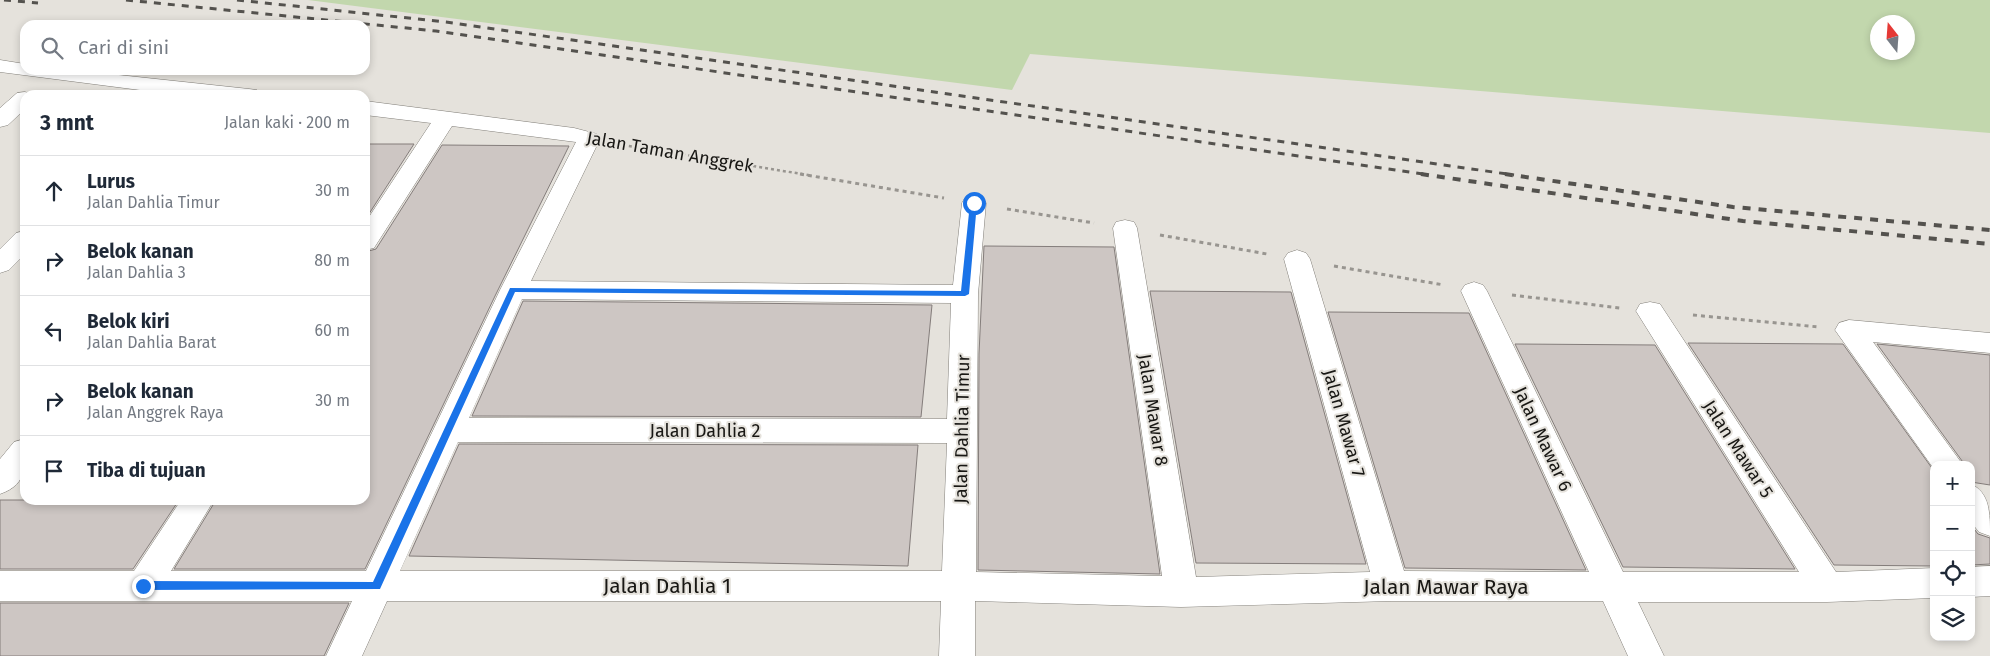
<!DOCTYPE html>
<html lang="id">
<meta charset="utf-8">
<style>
body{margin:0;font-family:"Fira Sans",sans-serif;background:#f6f6f7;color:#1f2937}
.controls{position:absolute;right:15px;bottom:15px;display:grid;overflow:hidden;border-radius:10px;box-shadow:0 2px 8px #0003}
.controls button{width:45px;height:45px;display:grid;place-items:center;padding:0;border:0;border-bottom:1px solid #e0e1e3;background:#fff;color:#1f2937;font:25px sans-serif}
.compass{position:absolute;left:1870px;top:15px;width:45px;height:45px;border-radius:50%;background:#fff;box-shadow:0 2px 8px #0003;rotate:343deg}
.stop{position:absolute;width:15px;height:15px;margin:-11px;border:4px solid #1a73e8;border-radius:50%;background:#fff}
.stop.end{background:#1a73e8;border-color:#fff;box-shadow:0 1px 5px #0008}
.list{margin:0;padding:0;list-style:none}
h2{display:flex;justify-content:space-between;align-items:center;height:65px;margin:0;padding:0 20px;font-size:21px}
h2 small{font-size:16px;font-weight:400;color:#747a83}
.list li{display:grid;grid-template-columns:32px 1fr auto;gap:15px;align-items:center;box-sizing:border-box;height:70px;padding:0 20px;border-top:1px solid #e0e1e3}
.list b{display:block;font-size:19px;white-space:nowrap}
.list p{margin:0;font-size:16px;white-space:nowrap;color:#747a83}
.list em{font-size:16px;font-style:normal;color:#747a83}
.icon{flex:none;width:28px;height:28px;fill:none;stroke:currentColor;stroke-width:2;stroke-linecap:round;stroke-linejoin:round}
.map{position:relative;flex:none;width:1990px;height:656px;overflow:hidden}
.search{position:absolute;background:#fff;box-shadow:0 2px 8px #0003;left:20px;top:20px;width:350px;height:55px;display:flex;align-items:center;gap:12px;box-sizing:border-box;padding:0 18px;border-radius:15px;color:#747a83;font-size:19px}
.panel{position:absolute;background:#fff;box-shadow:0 2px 8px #0003;left:20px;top:90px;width:350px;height:415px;border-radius:15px}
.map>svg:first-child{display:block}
.green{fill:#c2d7ad;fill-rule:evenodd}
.building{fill:#cdc6c3;stroke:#847d7b}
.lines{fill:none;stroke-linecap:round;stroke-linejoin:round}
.street-casing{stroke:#827f79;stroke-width:1}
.path-far1{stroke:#989590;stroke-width:2.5;stroke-dasharray:3 3;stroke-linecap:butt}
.path{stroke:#989590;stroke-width:3;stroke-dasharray:4 4;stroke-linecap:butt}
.street{fill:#fff;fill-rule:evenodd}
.rail-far1{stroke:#54524e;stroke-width:3;stroke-dasharray:7 7;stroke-linecap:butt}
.rail{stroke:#54524e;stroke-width:4;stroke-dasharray:8 8;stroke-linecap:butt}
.route{fill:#1a73e8}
.labels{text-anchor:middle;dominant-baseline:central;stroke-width:4;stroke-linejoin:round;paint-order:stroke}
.street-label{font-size:18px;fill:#181714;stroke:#e5e2dc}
.near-street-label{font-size:21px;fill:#181714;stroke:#e5e2dc}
</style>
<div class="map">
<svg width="1990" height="656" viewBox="0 0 1990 656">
<rect width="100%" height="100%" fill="#e5e2dc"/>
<!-- green -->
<path class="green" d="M 308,0 L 1990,0 L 1990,133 L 1030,54 L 1012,90 ZM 1908,22 L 1908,52 L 1878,52 L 1878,22 Z"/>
<!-- building -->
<g class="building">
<polygon points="365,144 414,144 365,220"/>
<polygon points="442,145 569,146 495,296 365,569 174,569 216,500 365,500 365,252 376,249"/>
<polygon points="984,246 1114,247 1160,574 978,570 979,354"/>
<polygon points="1150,291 1291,292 1366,564 1196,563"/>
<polygon points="523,301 932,305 921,417 472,416"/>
<polygon points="1328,312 1469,313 1586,570 1405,568"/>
<polygon points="1688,343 1843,344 1934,471 1934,566 1834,565"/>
<polygon points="1515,344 1655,345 1795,569 1623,567"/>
<polygon points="1877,344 1990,355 1990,485 1971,482 1971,465 1965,465"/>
<polygon points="459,444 918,445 908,566 409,556"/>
<polygon points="0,500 179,500 133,569 0,569"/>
<polygon points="1971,525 1978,534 1990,538 1990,564 1971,565"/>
<polygon points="0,603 349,603 324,656 0,656"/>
</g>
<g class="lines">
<!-- street casing -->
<g class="street-casing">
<g id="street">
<polygon points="0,60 25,64 25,70 72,70 249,89 257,90 260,95 179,95 0,72"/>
<polygon points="25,92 34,95 25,95 25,109 8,125 0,127 0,108 17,93"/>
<path d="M 365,101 L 574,128 L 597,134 L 600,139 L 531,281 L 953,285 L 962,203 L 965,198 L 974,195 L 983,198 L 986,203 L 978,294 L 976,572 L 1162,576 L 1113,228 L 1116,222 L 1125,220 L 1134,222 L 1137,228 L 1196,577 L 1370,572 L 1284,259 L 1288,253 L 1297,250 L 1306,253 L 1310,259 L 1404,571 L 1589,572 L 1461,291 L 1465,285 L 1474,282 L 1483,285 L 1487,291 L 1623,572 L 1799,572 L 1636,311 L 1640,304 L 1650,302 L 1660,304 L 1836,572 L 1934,568 L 1934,598 L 1827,602 L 1638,602 L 1664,656 L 1628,656 L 1603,601 L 1391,601 L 1181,607 L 975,601 L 975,656 L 939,656 L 941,601 L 387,601 L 362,656 L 326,656 L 352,601 L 0,601 L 0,571 L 134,571 L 181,500 L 214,500 L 171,571 L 366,571 L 500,290 L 576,142 L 452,126 L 374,248 L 365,250 L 365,223 L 431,123 L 365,115 ZM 522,299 L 951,303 L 947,419 L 469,418 ZM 458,442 L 947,443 L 942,571 L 400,571 Z"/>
<polygon points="25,231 25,254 9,270 0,273 0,249 16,233"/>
<polygon points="1849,320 1990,333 1990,353 1873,342 1963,465 1934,465 1934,469 1835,330 1839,323"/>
<path d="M 25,439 C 25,464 29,484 0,494 L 0,459 L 14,442 Z"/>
<path d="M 1971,484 C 1990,493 1990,513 1990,536 L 1979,532 L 1971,522 Z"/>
<polygon points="1990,566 1990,596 1971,597 1971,567"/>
</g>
</g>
<!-- path-far1 -->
<polyline class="path-far1" points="617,144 808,175"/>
<!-- path -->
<g class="path">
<polyline points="800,174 944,198"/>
<polyline points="1007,209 1094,223"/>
<polyline points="1160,235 1267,254"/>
<polyline points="1334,266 1444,285"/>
<polyline points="1512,295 1620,308"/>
<polyline points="1693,315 1819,327"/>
</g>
<!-- street -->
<use href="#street" class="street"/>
<!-- rail-far1 -->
<g class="rail-far1">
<polyline points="4,0 38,3"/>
<polyline points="126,0 436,31 1430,175"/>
<polyline points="237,0 446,22 1514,175"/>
</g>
<!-- rail -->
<g class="rail">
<polyline points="1421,174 1743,221 1990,244"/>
<polyline points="1505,174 1733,207 1990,230"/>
</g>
</g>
<!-- route -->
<polygon class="route" points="974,201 977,203 969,294 965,296 515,292 380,589 143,590 138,586 143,581 373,582 510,288 961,291 970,203"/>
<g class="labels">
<!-- street labels -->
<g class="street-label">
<text transform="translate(670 152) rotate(10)">Jalan Taman Anggrek</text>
<text transform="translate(1153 410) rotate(81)">Jalan Mawar 8</text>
<text transform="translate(1344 423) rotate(74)">Jalan Mawar 7</text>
<text transform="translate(962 429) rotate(-89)">Jalan Dahlia Timur</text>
<text x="705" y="431">Jalan Dahlia 2</text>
<text transform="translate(1543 439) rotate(65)">Jalan Mawar 6</text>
<text transform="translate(1738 449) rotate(57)">Jalan Mawar 5</text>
</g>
<!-- near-street labels -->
<g class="near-street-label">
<text x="667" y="586">Jalan Dahlia 1</text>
<text x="1446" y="587">Jalan Mawar Raya</text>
</g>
</g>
</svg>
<div class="controls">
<button>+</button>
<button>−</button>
<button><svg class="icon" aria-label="locate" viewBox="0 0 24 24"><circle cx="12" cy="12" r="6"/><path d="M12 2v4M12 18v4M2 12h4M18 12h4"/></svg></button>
<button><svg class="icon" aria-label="layers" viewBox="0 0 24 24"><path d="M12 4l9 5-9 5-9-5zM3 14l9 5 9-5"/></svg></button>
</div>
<svg class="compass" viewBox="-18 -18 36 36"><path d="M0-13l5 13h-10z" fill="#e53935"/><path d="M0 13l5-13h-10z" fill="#747a83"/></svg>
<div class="stop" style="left:974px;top:203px"></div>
<div class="stop end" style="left:143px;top:586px"></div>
<div class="search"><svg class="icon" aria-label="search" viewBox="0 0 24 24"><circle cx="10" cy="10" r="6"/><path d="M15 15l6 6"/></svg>Cari di sini</div>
<section class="panel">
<h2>3 mnt<small>Jalan kaki · 200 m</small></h2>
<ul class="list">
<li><svg class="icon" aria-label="ahead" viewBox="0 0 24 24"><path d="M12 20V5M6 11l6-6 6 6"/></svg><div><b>Lurus</b><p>Jalan Dahlia Timur</p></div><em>30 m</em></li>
<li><svg class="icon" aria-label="right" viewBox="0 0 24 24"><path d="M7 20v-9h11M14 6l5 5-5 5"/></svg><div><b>Belok kanan</b><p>Jalan Dahlia 3</p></div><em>80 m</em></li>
<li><svg class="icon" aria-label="left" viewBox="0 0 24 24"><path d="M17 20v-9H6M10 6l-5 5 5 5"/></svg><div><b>Belok kiri</b><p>Jalan Dahlia Barat</p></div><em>60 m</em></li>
<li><svg class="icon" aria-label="right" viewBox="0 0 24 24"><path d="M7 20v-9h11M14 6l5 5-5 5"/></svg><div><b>Belok kanan</b><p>Jalan Anggrek Raya</p></div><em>30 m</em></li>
<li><svg class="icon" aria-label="arrive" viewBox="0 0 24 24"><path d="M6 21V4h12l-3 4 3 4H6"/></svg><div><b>Tiba di tujuan</b></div></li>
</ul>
</section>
</div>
